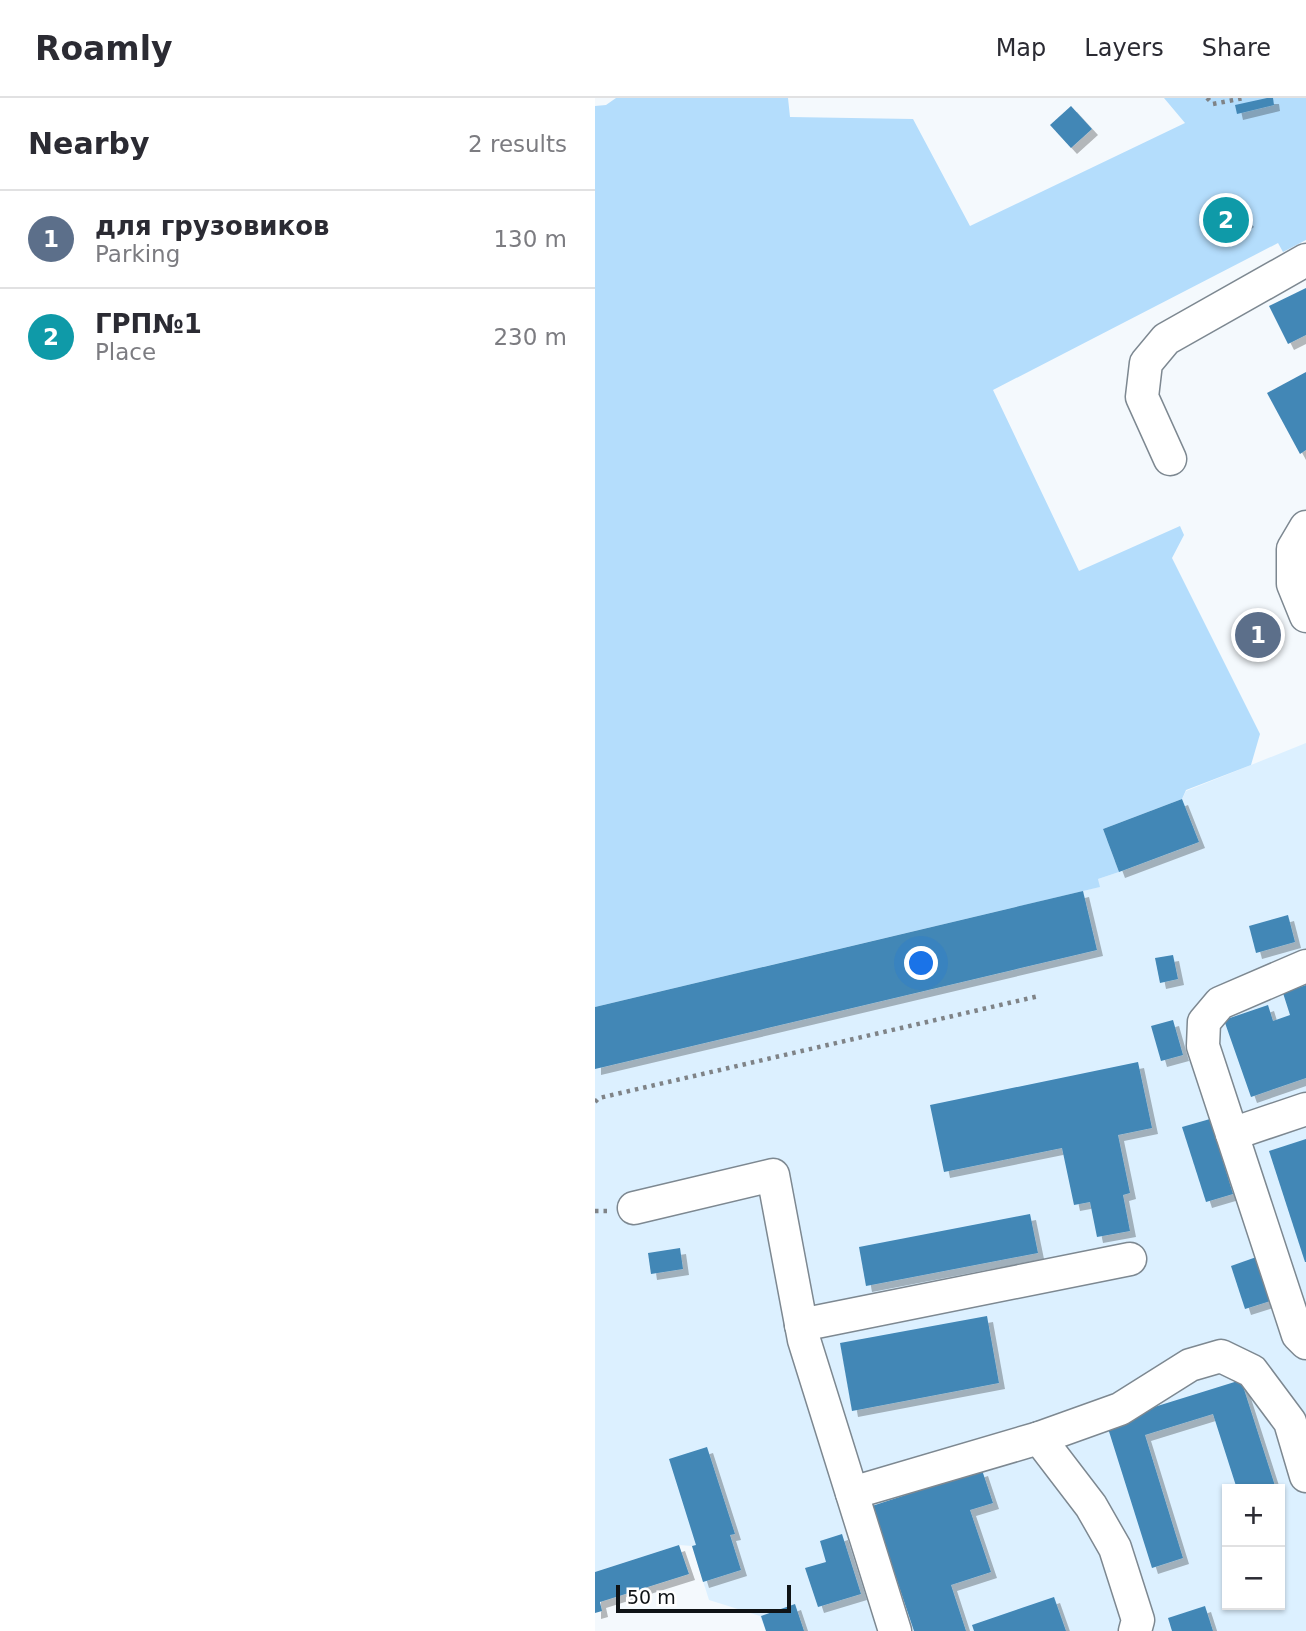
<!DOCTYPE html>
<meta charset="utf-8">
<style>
body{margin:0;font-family:"DejaVu Sans",sans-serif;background:#f2f2f3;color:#2b2b33}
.controls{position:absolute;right:21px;bottom:21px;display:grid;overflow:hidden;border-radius:0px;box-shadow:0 2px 5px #0004}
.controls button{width:63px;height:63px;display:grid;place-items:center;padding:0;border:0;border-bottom:2px solid #e1e1e2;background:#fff;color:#2b2b33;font:35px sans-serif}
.scale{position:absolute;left:21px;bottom:18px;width:175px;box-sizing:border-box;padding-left:7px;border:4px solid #0f1316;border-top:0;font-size:19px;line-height:24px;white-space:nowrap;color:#0f1316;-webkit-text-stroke:5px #fff;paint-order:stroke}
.you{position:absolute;left:327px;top:866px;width:24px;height:24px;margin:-18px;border:5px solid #fff;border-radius:50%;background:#1a73e8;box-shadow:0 0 0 10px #1a73e833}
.badge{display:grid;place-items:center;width:46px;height:46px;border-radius:50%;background:#0b8043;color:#fff;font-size:23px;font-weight:700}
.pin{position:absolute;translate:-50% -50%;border:4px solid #fff;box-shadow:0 2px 7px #0006}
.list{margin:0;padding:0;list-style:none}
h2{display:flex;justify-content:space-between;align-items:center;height:91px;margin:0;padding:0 28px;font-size:30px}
h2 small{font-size:23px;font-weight:400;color:#7c7c81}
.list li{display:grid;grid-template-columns:46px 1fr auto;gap:21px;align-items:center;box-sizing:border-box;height:98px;padding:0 28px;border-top:2px solid #e1e1e2}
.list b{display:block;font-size:26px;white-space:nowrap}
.list p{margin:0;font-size:23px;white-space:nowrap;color:#7c7c81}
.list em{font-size:23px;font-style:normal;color:#7c7c81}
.map{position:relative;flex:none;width:711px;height:1533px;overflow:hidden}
header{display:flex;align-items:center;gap:42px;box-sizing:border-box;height:98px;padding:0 35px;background:#fff;border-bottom:2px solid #e1e1e2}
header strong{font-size:33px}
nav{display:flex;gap:38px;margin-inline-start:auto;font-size:24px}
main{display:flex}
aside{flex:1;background:#fff}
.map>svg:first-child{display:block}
.built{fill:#dcf0ff;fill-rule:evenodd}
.green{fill:#b4ddfc}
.building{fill:#4287b6;filter:url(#shadow)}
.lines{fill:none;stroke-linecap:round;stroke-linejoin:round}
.minor-casing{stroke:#7d8891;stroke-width:35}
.path{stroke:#7f8387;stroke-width:4.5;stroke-dasharray:3.5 5;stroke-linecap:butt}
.minor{stroke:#fff;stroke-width:32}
</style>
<header>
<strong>Roamly</strong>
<nav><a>Map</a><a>Layers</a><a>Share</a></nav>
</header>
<main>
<aside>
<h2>Nearby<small>2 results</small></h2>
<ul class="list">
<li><span class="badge" style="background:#5c6f8a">1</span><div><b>для грузовиков</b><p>Parking</p></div><em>130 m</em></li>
<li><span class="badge" style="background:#0f9aa8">2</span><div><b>ГРП№1</b><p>Place</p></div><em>230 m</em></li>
</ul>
</aside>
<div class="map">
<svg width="711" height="1533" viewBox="0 0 711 1533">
<defs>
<filter id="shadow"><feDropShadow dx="6" dy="6" stdDeviation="0" flood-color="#0004"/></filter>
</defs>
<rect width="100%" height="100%" fill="#f4f9fd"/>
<!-- built -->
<path class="built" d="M 711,645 L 711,1533 L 171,1533 L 165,1518 L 114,1502 L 97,1448 L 84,1447 L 0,1474 L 0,909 L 504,789 L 503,781 L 524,774 L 508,731 L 587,701 L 591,693 ZM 632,1391 L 685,1391 L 685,1507 L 632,1507 Z"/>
<!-- green -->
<polygon class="green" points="21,0 193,0 195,19 318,21 375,128 590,25 569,0 711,0 711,142 688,154 683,145 398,292 484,473 585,428 589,437 577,460 665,636 656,667 591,692 587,701 508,731 524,774 503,781 505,789 0,909 0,8 11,7"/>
<!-- building -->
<g class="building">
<polygon points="672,0 678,0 679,7 642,16 640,7"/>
<polygon points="476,8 497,31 476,50 455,27"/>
<polygon points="635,101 653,123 628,143 610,121"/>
<polygon points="711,190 711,237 693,246 674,208"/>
<polygon points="711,274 711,352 705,356 672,295"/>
<polygon points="587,701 604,744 524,774 508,731"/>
<polygon points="488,793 502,852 0,971 0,909"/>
<polygon points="693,817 700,844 661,855 654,828"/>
<polygon points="578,857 583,881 565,885 560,860"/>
<polygon points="711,887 711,980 656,999 629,922 673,907 678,923 695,917 688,895"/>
<polygon points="578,922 588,957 566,963 556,928"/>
<polygon points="543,964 557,1030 523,1037 535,1095 528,1097 535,1133 502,1139 495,1104 479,1107 467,1050 349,1074 335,1007"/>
<polygon points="615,1021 638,1096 611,1104 587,1029"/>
<polygon points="711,1041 711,1164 710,1164 674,1053"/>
<polygon points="435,1116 443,1155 271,1188 264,1149"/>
<polygon points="85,1150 88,1171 56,1176 53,1155"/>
<polygon points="667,1157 682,1201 650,1211 636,1168"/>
<polygon points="392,1218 404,1285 257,1313 245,1245"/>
<polygon points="646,1282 681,1391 642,1391 618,1316 550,1337 588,1460 557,1470 511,1324"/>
<polygon points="112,1349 140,1436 135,1437 146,1472 108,1484 97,1448 101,1447 74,1361"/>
<polygon points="387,1372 398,1405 375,1412 396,1474 356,1487 371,1533 319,1533 277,1408"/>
<polygon points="247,1436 266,1496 223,1509 210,1470 231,1464 225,1443"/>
<polygon points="84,1447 94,1476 5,1504 7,1513 0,1515 0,1474"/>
<polygon points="459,1499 471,1533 379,1533 377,1527"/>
<polygon points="200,1506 209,1533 171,1533 166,1518"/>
<polygon points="610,1508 618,1533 577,1533 573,1520"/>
</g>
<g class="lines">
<!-- minor casing -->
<g class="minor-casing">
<g id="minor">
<polyline points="575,361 547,299 551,265 571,241 711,162"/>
<polyline points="711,518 698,486 698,451 711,429"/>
<polyline points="711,868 625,905 609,924 608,948 703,1237 711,1245"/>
<polyline points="637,1036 711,1011"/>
<polyline points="39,1110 178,1077 209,1242 300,1533"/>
<polyline points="206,1227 535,1161"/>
<polyline points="444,1340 525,1311 595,1267 626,1258 657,1273 695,1324 711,1378"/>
<polyline points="257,1395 444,1340 496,1408 520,1450 543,1522 540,1533"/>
</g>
</g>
<!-- path -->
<g class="path">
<polyline points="612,0 618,6 649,0"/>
<polyline points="0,1004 4,1000 444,898"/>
<polyline points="0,1113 13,1113"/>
</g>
<!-- minor -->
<use href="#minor" class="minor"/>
</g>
</svg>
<div class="controls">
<button>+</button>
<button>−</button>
</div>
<div class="scale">50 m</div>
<div class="you"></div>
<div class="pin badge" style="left:663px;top:537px;background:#5c6f8a">1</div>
<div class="pin badge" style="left:631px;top:122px;background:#0f9aa8">2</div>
</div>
</main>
